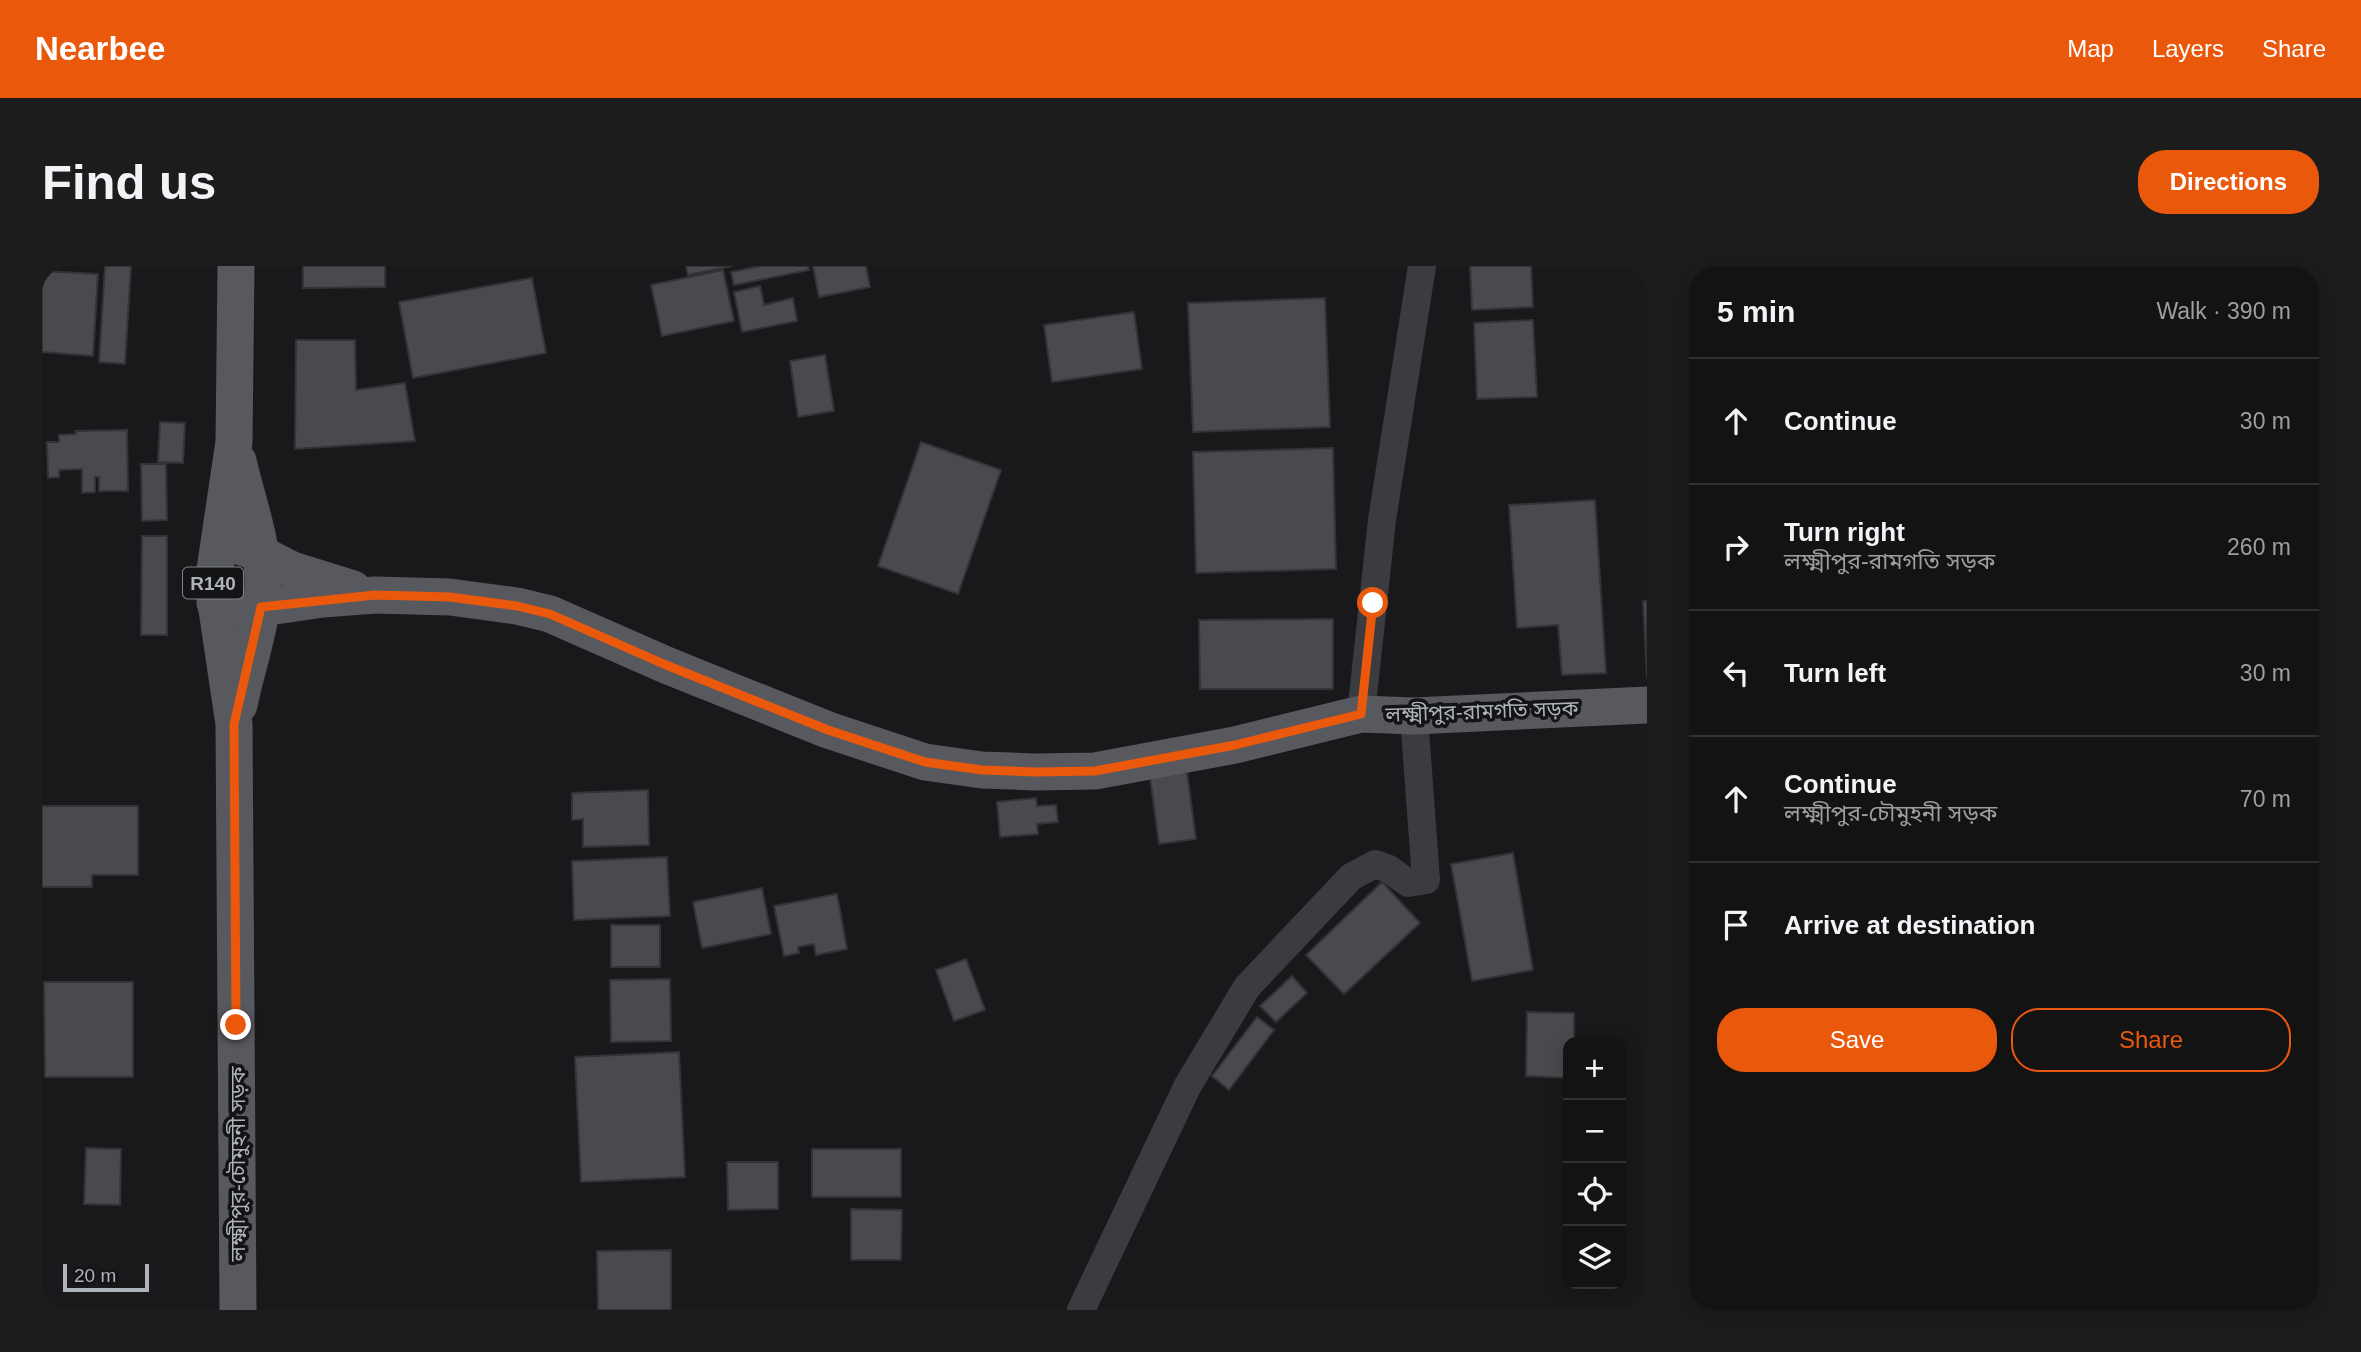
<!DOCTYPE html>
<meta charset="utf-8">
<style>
body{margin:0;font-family:Arial,"Noto Sans Bengali",sans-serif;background:#1c1c1d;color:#f1f3f6}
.controls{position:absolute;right:21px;bottom:21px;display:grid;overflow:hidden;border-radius:14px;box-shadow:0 4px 18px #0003}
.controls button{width:63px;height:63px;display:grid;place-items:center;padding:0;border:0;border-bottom:2px solid #323234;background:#131314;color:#f1f3f6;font:35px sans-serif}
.scale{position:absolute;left:21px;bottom:18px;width:86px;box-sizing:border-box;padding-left:7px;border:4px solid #adb3b9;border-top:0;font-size:19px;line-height:24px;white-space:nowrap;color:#adb3b9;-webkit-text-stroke:5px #141416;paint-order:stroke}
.stop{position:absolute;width:21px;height:21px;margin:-16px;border:5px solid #ea580c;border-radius:50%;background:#fff}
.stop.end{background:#ea580c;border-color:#fff;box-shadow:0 2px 7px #0008}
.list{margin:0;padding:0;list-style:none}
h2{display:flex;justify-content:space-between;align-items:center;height:91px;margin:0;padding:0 28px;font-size:30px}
h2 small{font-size:23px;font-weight:400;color:#9d9ea0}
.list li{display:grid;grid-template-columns:46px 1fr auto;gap:21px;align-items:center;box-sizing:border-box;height:126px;padding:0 28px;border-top:2px solid #323234}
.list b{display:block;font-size:26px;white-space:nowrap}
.list p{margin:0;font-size:23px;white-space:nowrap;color:#9d9ea0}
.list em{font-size:23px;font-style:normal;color:#9d9ea0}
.actions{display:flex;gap:14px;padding:21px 28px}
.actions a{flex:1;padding:16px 0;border:2px solid #ea580c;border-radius:28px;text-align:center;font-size:24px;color:#ea580c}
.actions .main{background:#ea580c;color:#fff}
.icon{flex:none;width:38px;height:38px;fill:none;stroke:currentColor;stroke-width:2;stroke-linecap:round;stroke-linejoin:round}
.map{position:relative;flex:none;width:1605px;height:1044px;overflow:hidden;border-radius:28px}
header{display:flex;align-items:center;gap:42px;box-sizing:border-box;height:98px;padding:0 35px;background:#ea580c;color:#fff}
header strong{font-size:33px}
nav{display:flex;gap:38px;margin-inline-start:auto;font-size:24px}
.intro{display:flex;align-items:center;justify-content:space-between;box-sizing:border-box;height:168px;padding:0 42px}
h1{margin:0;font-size:49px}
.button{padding:18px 32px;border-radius:28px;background:#ea580c;color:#fff;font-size:24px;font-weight:700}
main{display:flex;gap:42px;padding:0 42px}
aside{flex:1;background:#131314;border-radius:28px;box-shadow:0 4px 18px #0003}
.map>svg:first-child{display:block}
.building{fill:#484a4d;stroke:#333437;stroke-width:2}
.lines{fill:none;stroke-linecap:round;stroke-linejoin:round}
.minor{stroke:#3a3c3f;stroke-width:28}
.major{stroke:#57595e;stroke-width:37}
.route{stroke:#ea580c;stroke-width:9}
.labels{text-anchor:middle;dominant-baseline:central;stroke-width:7;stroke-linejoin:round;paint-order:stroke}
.shield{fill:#141416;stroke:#7f8388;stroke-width:2}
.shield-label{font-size:19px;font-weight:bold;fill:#adb3b9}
.street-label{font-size:21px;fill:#adb3b9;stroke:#141416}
</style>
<header>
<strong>Nearbee</strong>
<nav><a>Map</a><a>Layers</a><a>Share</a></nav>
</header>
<div class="intro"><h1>Find us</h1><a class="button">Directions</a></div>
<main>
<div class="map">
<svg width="1605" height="1044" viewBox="0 0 1605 1044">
<rect width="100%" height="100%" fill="#19191b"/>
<!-- building -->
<g class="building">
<polygon points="63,0 89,0 83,98 57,96"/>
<polygon points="261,0 343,0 343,21 261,22"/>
<polygon points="644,0 690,0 646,9"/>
<polygon points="718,0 766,0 767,4 692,19 689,6"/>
<polygon points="771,0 824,0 828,21 777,31"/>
<polygon points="1428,0 1489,0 1491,41 1430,44"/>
<polygon points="681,4 692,55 620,70 609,19"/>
<polygon points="0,5 56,8 51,90 0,86"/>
<polygon points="490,12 504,87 371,112 357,36"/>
<polygon points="718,20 722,39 751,32 755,55 700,66 692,26"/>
<polygon points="1283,32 1288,161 1151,166 1146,37"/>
<polygon points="1092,46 1100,103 1010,116 1002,59"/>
<polygon points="1491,54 1495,131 1435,133 1432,57"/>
<polygon points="254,74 313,74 314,124 363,117 373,175 253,183"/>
<polygon points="783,89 792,145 756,151 748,95"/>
<polygon points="118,156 143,157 141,197 116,196"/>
<polygon points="85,164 86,225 57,225 57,211 53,211 53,226 40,227 40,203 17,204 17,211 6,212 5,176 17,176 17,169 34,168 33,165"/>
<polygon points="879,176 959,204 916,328 836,300"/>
<polygon points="1291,182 1294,303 1154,307 1151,186"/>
<polygon points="99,198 124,198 125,254 100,255"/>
<polygon points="1553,234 1564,407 1520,409 1516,359 1475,362 1467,239"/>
<polygon points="100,270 125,270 125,369 99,369"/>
<polygon points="1601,335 1605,335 1605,413"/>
<polygon points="1291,353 1291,423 1158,423 1157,354"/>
<polygon points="1145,506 1154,573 1117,578 1108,511"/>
<polygon points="606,524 607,579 541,581 541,553 530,554 530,527"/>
<polygon points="994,532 995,540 1014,539 1016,556 995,558 996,568 958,571 955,536"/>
<polygon points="0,540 96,540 96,609 50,609 50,621 0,621"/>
<polygon points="1471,587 1491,704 1430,715 1409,598"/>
<polygon points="625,591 628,650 532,654 530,595"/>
<polygon points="1340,616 1378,657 1302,728 1264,689"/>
<polygon points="720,622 729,668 660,682 651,636"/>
<polygon points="795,628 805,683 774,689 772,678 756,681 757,687 742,690 732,640"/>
<rect x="569" y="659" width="49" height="42"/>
<polygon points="924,693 943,744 912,755 894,704"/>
<polygon points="1250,710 1265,727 1234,756 1218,740"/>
<polygon points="628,713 629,775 569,776 568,714"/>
<polygon points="2,716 91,716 91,811 3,811"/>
<polygon points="1485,746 1532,747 1532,776 1526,776 1526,812 1484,810"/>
<polygon points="1215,751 1232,764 1187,824 1170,810"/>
<polygon points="637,786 643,911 539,916 533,791"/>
<polygon points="44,882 79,883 78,939 42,938"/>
<rect x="770" y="883" width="89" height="48"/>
<polygon points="685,896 736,896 736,943 686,944"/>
<polygon points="809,943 860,944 859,994 809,994"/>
<polygon points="629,984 629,1044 556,1044 555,985"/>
</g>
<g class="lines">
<!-- minor -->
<g class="minor">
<polyline points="1319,448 1340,254 1380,0"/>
<polyline points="1039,1044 1146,819 1205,721 1309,611 1333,598 1347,603 1366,617 1384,614 1372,450"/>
</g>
<!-- major -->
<g class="major">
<polyline points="194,0 192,176 171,317 192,458 196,1044"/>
<path d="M 196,195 C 205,234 221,276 221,317 C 221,358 205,399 197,439"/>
<polyline points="199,281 217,287 250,304 311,323"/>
<polyline points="173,337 183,343 205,344 281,333 333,329 408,331 475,340 508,348 624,399 786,464 883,496 940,504 994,506 1053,505 1193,479 1319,448 1372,450 1605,439"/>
</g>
</g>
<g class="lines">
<!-- route -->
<polyline class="route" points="194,759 192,458 219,341 333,329 408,331 475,340 508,348 624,399 786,464 883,496 940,504 994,506 1053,505 1193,479 1319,448 1331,337"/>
</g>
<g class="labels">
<!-- shield labels -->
<rect class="shield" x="141" y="301.5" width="60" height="31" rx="5"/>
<g class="shield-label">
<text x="171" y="317">R140</text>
</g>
<!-- street labels -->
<g class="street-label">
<text transform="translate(1440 445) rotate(-2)">লক্ষ্মীপুর-রামগতি সড়ক</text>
<text transform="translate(195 898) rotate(-90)">লক্ষ্মীপুর-চৌমুহনী সড়ক</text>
</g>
</g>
</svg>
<div class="controls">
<button>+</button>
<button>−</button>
<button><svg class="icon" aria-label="locate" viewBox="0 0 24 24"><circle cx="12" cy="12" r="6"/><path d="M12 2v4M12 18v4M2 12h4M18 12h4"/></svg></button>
<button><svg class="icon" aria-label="layers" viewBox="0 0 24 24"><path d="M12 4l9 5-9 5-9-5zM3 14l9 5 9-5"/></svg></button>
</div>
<div class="scale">20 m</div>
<div class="stop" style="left:1331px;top:337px"></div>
<div class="stop end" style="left:194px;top:759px"></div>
</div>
<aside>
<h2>5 min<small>Walk · 390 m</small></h2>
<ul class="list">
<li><svg class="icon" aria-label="ahead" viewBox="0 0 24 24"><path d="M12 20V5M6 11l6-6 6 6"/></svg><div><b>Continue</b></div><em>30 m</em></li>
<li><svg class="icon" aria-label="right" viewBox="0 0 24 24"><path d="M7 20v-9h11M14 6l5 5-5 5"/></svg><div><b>Turn right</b><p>লক্ষ্মীপুর-রামগতি সড়ক</p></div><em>260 m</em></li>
<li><svg class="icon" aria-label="left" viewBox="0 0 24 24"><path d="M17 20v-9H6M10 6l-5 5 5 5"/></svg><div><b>Turn left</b></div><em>30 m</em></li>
<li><svg class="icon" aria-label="ahead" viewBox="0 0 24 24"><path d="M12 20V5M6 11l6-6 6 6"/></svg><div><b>Continue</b><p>লক্ষ্মীপুর-চৌমুহনী সড়ক</p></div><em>70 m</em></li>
<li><svg class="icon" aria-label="arrive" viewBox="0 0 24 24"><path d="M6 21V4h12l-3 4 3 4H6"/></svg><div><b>Arrive at destination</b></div></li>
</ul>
<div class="actions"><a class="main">Save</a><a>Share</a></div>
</aside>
</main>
